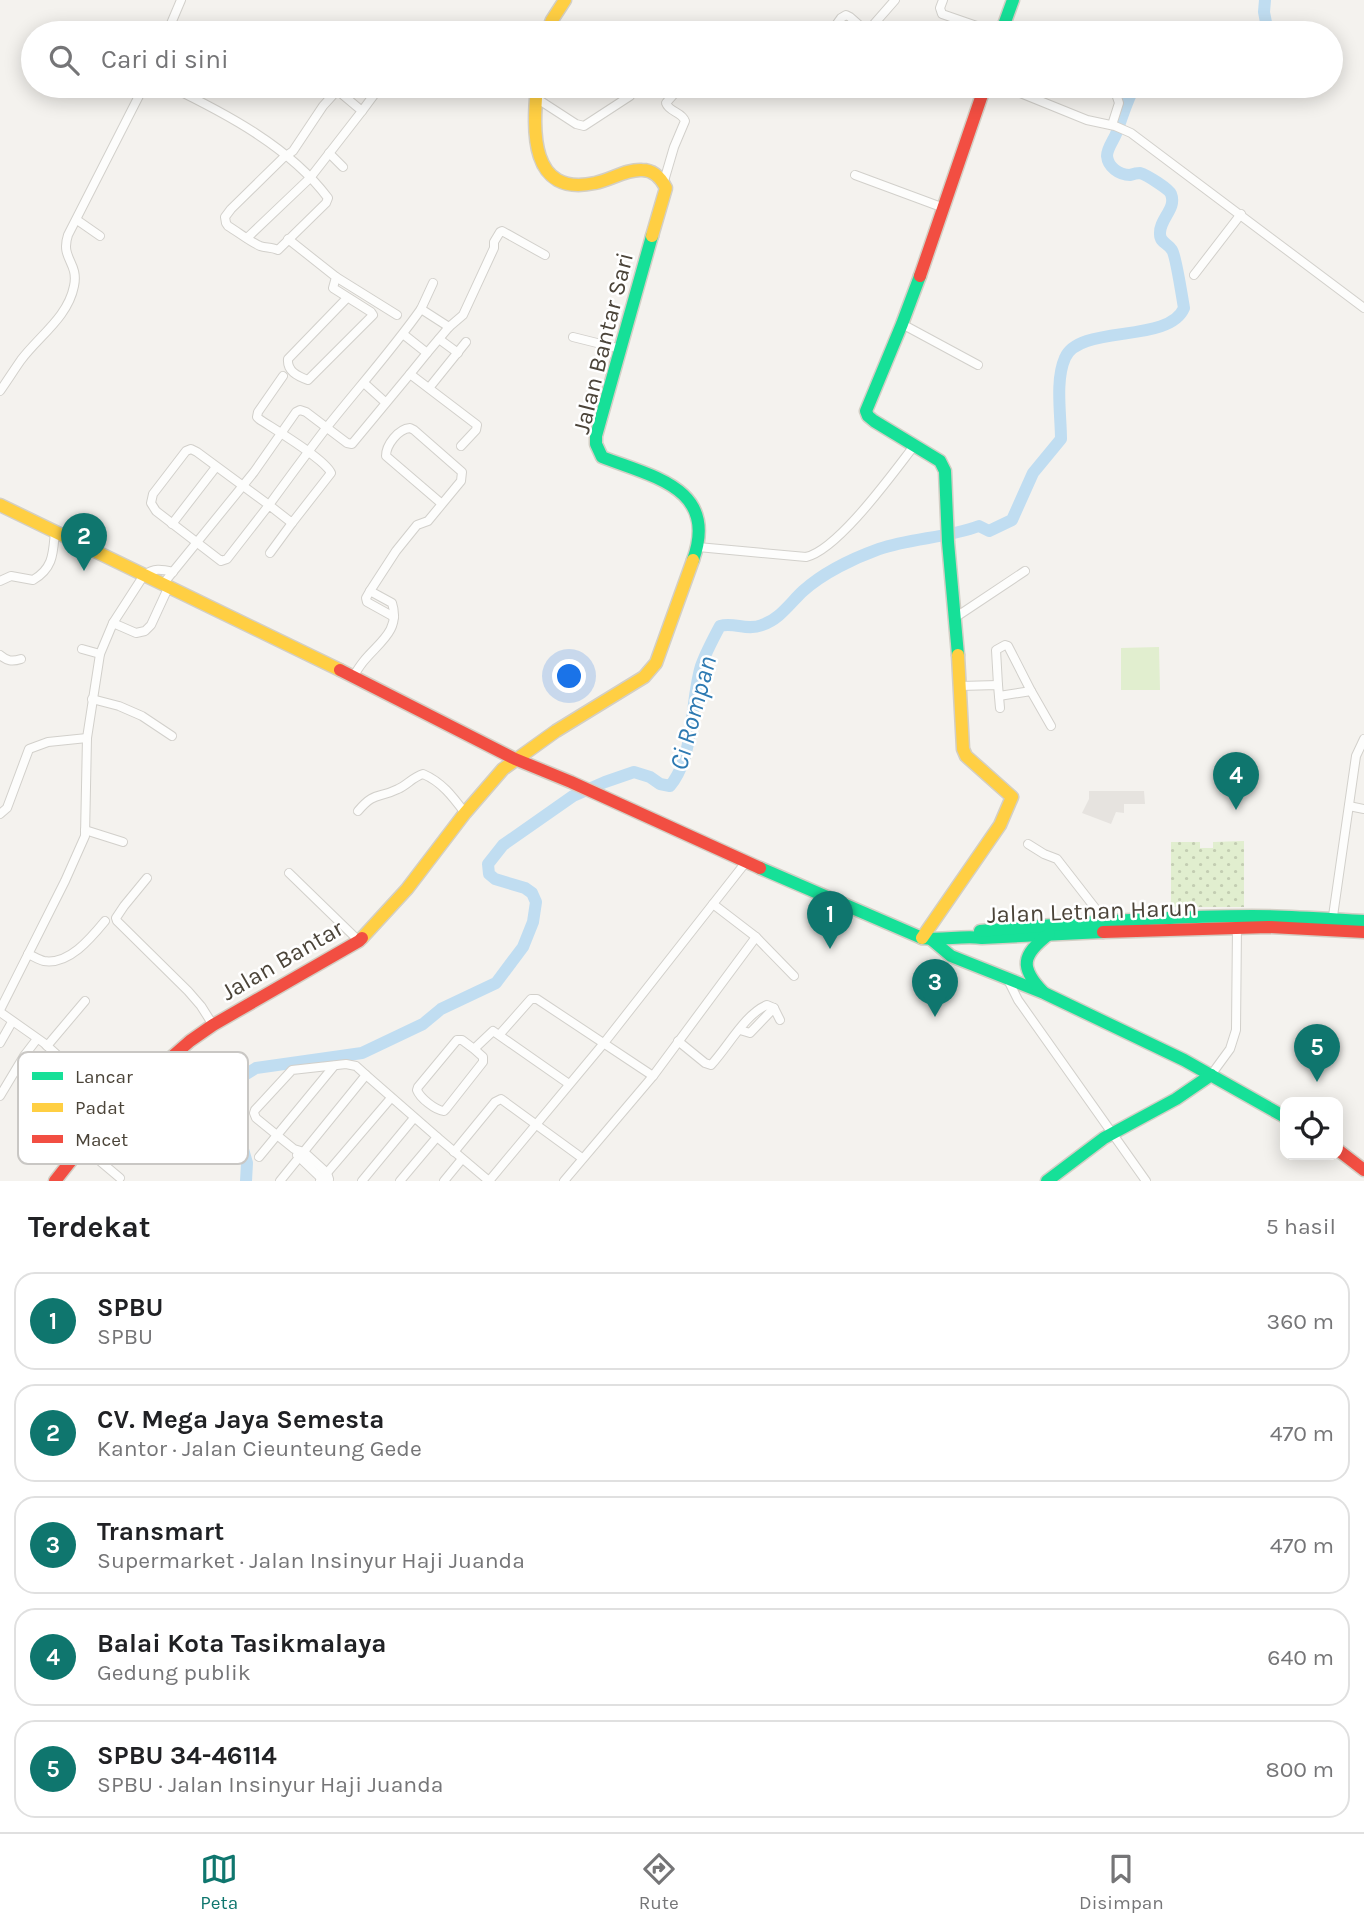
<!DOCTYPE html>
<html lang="id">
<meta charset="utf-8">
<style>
body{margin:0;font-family:Karla,sans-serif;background:#f6f6f6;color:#202124}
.controls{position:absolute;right:21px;bottom:21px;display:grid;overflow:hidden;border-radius:14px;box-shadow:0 4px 18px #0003}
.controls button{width:63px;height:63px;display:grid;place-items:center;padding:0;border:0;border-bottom:2px solid #e0e0e0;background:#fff;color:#202124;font:35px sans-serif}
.you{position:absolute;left:570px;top:677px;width:24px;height:24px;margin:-18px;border:5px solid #fff;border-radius:50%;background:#1a73e8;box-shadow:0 0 0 10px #1a73e833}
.badge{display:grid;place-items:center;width:46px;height:46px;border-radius:50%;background:#0f766e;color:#fff;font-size:23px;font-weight:700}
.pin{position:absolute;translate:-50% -58px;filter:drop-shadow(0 2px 4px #0008)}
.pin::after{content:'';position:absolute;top:37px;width:24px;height:21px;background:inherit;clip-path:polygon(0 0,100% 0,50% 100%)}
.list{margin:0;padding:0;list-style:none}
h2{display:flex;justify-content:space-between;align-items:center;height:91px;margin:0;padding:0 28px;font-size:30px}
h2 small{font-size:23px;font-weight:400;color:#757577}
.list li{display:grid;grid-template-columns:46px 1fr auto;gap:21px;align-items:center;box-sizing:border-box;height:98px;margin:0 14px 14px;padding:0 14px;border:2px solid #e0e0e0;border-radius:21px}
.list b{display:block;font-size:26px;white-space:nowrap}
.list p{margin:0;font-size:23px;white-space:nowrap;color:#757577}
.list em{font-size:23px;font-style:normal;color:#757577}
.icon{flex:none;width:38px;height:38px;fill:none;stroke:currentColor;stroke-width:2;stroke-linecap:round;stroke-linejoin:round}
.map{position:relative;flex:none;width:1364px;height:1181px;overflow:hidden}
.search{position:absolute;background:#fff;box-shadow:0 4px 18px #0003;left:21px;right:21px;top:21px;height:77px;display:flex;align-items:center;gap:18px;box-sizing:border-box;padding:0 24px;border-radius:38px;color:#757577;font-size:26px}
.sheet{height:651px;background:#fff}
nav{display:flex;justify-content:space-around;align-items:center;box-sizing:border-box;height:98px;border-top:2px solid #e0e0e0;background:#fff;font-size:19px;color:#757577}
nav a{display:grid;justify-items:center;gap:4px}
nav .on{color:#0f766e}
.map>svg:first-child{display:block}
.grass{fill:url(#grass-dots)}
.park{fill:#e1eecf}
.parking{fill:#e6e3df}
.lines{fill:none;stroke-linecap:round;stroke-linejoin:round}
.river{stroke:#c0ddf1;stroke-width:12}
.street-casing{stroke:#d2d0cb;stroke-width:10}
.fast-casing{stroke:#d3cfc5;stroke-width:15}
.slow-casing{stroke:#d3cfc5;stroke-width:15}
.jam-casing{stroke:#d3cfc5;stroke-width:15}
.street{stroke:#fdfdfc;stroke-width:8}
.fast{stroke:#16e098;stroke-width:12}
.slow{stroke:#ffcf43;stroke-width:12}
.jam{stroke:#f24e42;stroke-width:12}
.labels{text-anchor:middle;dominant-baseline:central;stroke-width:5;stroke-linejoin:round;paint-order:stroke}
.street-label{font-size:24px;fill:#4b4439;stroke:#fff}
.water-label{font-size:26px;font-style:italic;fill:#2e7ab2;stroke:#fff}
.key{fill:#fff;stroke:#c9c7c4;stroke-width:2}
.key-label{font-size:19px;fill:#4b4439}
</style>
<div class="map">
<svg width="1364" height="1181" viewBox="0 0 1364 1181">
<defs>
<pattern id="grass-dots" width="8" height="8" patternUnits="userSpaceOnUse" patternTransform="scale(1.75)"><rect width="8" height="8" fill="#e1eecf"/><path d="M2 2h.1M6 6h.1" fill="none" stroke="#c3cdb2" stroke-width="1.8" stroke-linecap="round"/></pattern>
</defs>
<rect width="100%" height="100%" fill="#f4f2ee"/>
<!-- grass -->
<polygon class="grass" points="1244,841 1244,907 1171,907 1171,842 1200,842 1200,848 1213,848 1213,842"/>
<!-- park -->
<polygon class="park" points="1159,647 1160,690 1121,690 1121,648"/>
<!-- parking -->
<polygon class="parking" points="1089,791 1144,791 1145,804 1124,804 1124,813 1116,812 1111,824 1082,813 1089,799"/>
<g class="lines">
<!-- river -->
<g class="river">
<polyline points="1265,0 1264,12 1268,33"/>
<path d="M 246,1181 L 247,1163 L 229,1102 L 235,1081 L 256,1068 L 362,1053 L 423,1024 L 441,1009 L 496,983 L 523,947 L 533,922 L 536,902 L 532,893 L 525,888 L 495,879 L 489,874 L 488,864 L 503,845 L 573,796 L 605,782 L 634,772 L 650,777 L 660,784 L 670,786 C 695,756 690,702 701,666 C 706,652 713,639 720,626 C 734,622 747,631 762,625 C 780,619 790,603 803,591 C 823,573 854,558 879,549 C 911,538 947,538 979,526 L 989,531 L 1012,520 L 1033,473 L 1061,439 C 1061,416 1055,380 1065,358 C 1079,324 1169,344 1184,308 C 1182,297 1176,256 1172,250 C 1168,243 1160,243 1160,234 C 1159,219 1177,209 1171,194 C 1169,189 1147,175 1140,173 C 1137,173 1133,174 1130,175 C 1119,175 1108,167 1107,156 C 1107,147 1115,139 1117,131 C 1123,115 1127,100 1135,86"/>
</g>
<!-- street casing -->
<g class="street-casing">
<g id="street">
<polyline points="943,0 940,8 942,14 997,33"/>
<polyline points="831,32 841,18 846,15 850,17 867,32 895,0"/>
<polyline points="167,33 181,0"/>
<path d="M 169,86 C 225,113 290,147 328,198 L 326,203 L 278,250 C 272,247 266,248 260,246 C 249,241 238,232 228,226 L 226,223 L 225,217 L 231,209 L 283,158 L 293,151 L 323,106 L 341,86"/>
<polyline points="1003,86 1087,120 1115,126 1131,133 1364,308"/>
<polyline points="536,98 576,124 584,126 630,96 632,92 630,86"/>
<polyline points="362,111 379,88"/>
<polyline points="1112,125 1119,103 1114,88"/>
<polyline points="329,153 343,167"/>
<polyline points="855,175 944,208"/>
<path d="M 664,181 L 674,147 L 685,121 C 682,112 669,112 666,103 L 681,86"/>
<polyline points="77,220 100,236"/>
<polyline points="247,238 310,178 362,111 337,90"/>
<path d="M 288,239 L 336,277 L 333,288 L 371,312 L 373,315 L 308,380 C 297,376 287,371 288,359 L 347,298"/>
<polyline points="1194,275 1241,214"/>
<polyline points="336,277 397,315"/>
<polyline points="421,309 433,283"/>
<polyline points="902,324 978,365"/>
<polyline points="403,334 427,353 410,374"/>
<polyline points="573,337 621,349"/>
<polyline points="439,339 458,353"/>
<polyline points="427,353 449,327 463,315 494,248 494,242 500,232 502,231 545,255"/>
<path d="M 283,376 L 258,412 L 257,417 L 259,419 C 274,429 325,459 331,473 L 292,523 L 269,505 L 227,559 L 221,561 L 156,511 L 151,503 L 153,494 L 186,451 L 191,449 L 197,452 L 269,505 C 288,479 307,453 327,427 C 358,388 392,350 421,309 L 449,327"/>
<polyline points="364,383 385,402"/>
<polyline points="429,388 466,342"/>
<path d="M 0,391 C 7,381 14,370 21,360 C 39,336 68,317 74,286 C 79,262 60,259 68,235 L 144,86"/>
<polyline points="172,524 216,467"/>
<path d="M 698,547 L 806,557 C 838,550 893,473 914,446"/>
<polyline points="270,553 292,523"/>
<path d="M 0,581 L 11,576 L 33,580 C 54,568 53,552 55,531"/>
<polyline points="163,584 254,472 296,412 300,410 306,412 347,443 352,444 410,374 477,425 476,430 461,446"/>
<polyline points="370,591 366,598 367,602 394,617"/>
<polyline points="956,617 1025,571"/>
<polyline points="113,623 136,633 145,631 151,625 169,586"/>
<polyline points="82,649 100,654"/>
<path d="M 0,655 C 7,661 12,662 21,659"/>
<path d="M 353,677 C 356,672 359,667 363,662 C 378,643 401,631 392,603 L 370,591 L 396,551 L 417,525 L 428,521 L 442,504 L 386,456 C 386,445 398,429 410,428 L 414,430 L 462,472 L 461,481 L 442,504"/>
<polyline points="998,685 996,650 1005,645 1008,646 1031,691"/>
<polyline points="960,686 998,685 1000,708"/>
<polyline points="999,696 1031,691 1051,726"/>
<polyline points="92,699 119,706 142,716 172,736"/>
<polyline points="1349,806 1364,809"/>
<path d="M 358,811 C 375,791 378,799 398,789 C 407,785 413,777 423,774 C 442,782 453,797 465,813"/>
<polyline points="0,814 7,808 29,749 48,742 87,738"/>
<polyline points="85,830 123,842"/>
<polyline points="1028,844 1044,854 1057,859 1099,913 1103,921"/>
<polyline points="289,873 359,941"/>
<polyline points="147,878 124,906 116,918 117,921 188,991 201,1006 213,1025"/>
<polyline points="713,904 746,862"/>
<polyline points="1332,923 1356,756 1364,739"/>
<path d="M 28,954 C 33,956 39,960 44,961 C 69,965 91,938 105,921"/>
<polyline points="1008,980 1018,1000 1146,1181"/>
<path d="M 0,1010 L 65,881 L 85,836 L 87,738 L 100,654 L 113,623 L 144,575 C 154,568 161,569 173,572"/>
<polyline points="0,1012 44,1043 79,1075 111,1110"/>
<polyline points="740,1030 750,1033 774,1008"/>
<polyline points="500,1034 531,999 537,999 653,1076 756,937"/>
<path d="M 678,1041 L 705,1063 L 711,1065 C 728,1047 745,1014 767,1005 L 774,1008 L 780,1020"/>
<polyline points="0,1043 12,1022"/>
<polyline points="47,1046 85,1001"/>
<path d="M 474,1049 L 483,1057 L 483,1062 L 446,1109 L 444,1111 C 435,1110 420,1098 417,1090 L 418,1087 L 457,1040 L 462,1040 L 474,1049 L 493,1031 L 569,1084"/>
<polyline points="1211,1075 1230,1049 1236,1030 1237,927"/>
<polyline points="0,1096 24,1056 37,1039"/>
<polyline points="437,1137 489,1181"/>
<polyline points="82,1146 120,1178"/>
<polyline points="454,1152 495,1102 501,1099 582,1158"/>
<polyline points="297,1155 322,1179 327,1179"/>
<polyline points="259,1157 334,1066"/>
<polyline points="329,1179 327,1173 304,1152 294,1149 256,1118 254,1113 255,1110 292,1070 346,1064 356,1066 366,1075"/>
<polyline points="280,1181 366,1075 437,1137 400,1181"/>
<polyline points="320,1181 391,1098"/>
<polyline points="362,1181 414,1118"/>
<polyline points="444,1181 462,1159"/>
<polyline points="489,1181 604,1043 713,904 756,937 794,976"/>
<polyline points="564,1181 653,1076"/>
</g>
</g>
<!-- fast casing -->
<g class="fast-casing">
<g id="fast">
<polyline points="1001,33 1013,0"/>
<path d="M 652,236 L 596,436 L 596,444 L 602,457 C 653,477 719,488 693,560"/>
<polyline points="920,276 902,324 866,411 868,416 874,421 940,461 945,471 948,542 958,655"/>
<path d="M 760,868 L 922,938 C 942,941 962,935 982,938 L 1103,932"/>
<path d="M 980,931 C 1070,923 1161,916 1252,916 C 1289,916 1327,919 1364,921"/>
<polyline points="932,940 951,956 1044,993 1184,1060 1285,1117"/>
<path d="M 1043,992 C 1019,967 1022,955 1049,934"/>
<polyline points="1047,1181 1104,1138 1176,1099 1211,1075"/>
</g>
</g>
<!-- slow casing -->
<g class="slow-casing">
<g id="slow">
<polyline points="547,33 552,20 565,0"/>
<path d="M 537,86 C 533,130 529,197 595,183 C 611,180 626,169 642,170 C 654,170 661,178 666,188 L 652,236"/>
<polyline points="0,505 340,670"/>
<polyline points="362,938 407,889 465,813 503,769 556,731 644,677 656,663 693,560"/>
<polyline points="922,938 1000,825 1012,797 966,756 963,749 958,655"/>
</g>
</g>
<!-- jam casing -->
<g class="jam-casing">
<g id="jam">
<polyline points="920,276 985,86"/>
<polyline points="340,670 515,759 571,782 760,868"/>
<polyline points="1103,932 1269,927 1364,932"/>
<polyline points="1338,1150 1364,1170"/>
<polyline points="55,1181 111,1110 190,1041 213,1025 359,941 362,938"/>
</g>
</g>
<!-- street -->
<use href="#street" class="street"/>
<!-- fast -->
<use href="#fast" class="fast"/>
<!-- slow -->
<use href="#slow" class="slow"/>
<!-- jam -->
<use href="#jam" class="jam"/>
</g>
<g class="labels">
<!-- street labels -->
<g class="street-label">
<text transform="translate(603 343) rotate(-76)">Jalan Bantar Sari</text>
<text transform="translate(1092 911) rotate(-2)">Jalan Letnan Harun</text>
<text transform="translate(282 960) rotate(-30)">Jalan Bantar</text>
</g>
<!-- water labels -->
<g class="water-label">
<text transform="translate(693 713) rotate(-75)">Ci Rompan</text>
</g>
</g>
<!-- legend -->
<rect x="18" y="1052" width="230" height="112" rx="10" class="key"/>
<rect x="32" y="1072" width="31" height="8" fill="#16e098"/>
<rect x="32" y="1103" width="31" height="9" fill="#ffcf43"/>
<rect x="32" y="1135" width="31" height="8" fill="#f24e42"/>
<g class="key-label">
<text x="75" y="1083">Lancar</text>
<text x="75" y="1114">Padat</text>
<text x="75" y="1146">Macet</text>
</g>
</svg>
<div class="controls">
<button><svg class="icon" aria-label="locate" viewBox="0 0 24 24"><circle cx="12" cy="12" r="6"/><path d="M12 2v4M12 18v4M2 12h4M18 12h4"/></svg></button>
</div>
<div class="you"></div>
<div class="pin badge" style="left:830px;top:949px">1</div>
<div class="pin badge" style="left:84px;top:571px">2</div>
<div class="pin badge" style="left:935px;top:1017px">3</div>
<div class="pin badge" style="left:1236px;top:810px">4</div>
<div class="pin badge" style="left:1317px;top:1082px">5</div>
<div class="search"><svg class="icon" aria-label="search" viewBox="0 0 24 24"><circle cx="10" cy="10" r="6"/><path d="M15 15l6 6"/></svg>Cari di sini</div>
</div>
<section class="sheet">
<h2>Terdekat<small>5 hasil</small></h2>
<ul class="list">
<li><span class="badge">1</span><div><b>SPBU</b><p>SPBU</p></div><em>360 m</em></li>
<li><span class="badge">2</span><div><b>CV. Mega Jaya Semesta</b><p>Kantor · Jalan Cieunteung Gede</p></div><em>470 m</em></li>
<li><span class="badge">3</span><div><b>Transmart</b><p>Supermarket · Jalan Insinyur Haji Juanda</p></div><em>470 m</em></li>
<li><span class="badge">4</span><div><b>Balai Kota Tasikmalaya</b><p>Gedung publik</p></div><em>640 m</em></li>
<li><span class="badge">5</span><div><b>SPBU 34-46114</b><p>SPBU · Jalan Insinyur Haji Juanda</p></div><em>800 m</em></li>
</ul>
</section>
<nav>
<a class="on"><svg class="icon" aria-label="map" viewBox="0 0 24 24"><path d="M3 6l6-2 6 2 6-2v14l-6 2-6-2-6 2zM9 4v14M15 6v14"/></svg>Peta</a>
<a><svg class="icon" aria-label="directions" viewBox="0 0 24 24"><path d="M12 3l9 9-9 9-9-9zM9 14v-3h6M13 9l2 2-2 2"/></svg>Rute</a>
<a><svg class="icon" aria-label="saved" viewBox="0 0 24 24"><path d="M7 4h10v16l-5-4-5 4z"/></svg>Disimpan</a>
</nav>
